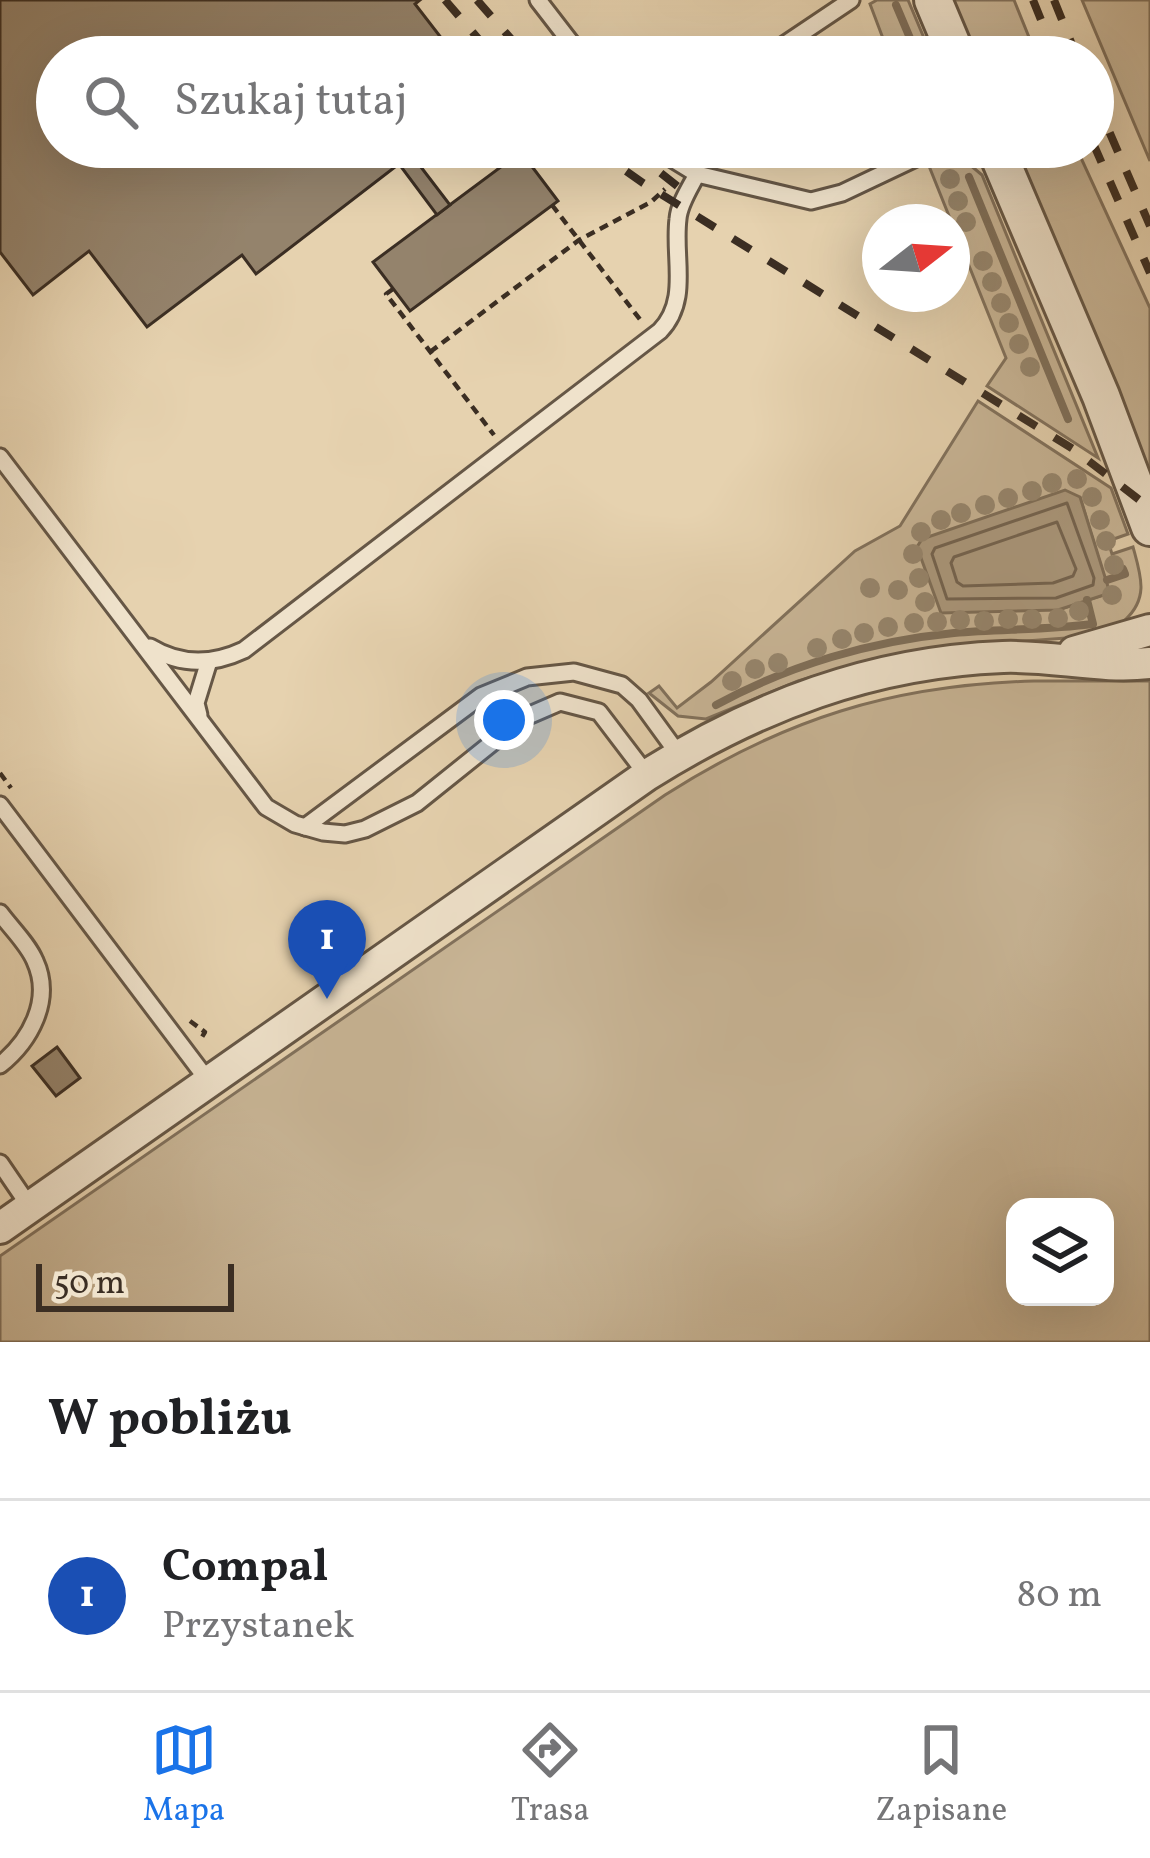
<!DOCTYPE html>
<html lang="pl">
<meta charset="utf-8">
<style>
body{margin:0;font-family:Vollkorn,serif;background:#f2f2f2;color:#202124}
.controls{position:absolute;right:36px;bottom:36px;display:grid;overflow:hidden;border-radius:24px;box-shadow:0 12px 48px #0002}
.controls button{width:108px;height:108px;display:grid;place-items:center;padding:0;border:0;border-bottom:3px solid #e0e0e0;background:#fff;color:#202124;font:60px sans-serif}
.compass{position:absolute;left:862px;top:204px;width:108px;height:108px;border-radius:50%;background:#fff;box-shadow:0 12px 48px #0002;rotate:73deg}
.scale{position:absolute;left:36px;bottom:30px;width:198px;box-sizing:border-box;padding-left:12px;border:6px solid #3b2e23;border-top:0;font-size:33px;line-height:42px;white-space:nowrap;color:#3b2e23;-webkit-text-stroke:9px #efe2cb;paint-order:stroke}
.you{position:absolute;left:504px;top:720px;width:42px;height:42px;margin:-30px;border:9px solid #fff;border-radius:50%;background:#1a73e8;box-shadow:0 0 0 18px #1a73e833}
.badge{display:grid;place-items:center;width:78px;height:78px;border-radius:50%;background:#1a73e8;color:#fff;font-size:39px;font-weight:700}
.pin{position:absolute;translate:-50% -99px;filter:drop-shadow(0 3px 6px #0008)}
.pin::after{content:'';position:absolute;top:63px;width:42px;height:36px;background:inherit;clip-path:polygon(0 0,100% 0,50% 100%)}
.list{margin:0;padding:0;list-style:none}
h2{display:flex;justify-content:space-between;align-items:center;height:156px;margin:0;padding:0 48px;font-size:51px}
h2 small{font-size:39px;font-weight:400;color:#757577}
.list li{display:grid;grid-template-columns:78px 1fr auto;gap:36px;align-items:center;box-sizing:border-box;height:192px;padding:0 48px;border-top:3px solid #e0e0e0}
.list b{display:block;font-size:45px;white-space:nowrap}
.list p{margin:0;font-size:39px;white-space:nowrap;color:#757577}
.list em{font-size:39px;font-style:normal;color:#757577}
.icon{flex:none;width:66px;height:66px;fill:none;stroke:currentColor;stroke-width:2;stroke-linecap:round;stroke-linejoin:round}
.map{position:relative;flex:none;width:1150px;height:1342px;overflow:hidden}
.search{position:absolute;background:#fff;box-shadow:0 12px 48px #0002;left:36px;right:36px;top:36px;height:132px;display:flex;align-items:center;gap:30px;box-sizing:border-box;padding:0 42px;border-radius:66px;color:#757577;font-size:45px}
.sheet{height:348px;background:#fff}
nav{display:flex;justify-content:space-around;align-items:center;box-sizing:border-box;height:168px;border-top:3px solid #e0e0e0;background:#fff;font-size:33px;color:#757577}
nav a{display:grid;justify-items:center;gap:6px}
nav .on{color:#1a73e8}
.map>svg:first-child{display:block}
.green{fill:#c9b697;stroke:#82725d;stroke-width:3;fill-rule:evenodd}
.water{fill:#ac9a7f;stroke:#7f6f5a;stroke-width:3}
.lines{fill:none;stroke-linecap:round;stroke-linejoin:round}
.shore{stroke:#746451;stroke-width:3}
.stream{stroke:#7f6f5a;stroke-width:8}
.building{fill:#94836c;stroke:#3b2e23;stroke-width:3}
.service-casing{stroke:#665746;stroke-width:21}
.minor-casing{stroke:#665746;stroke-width:36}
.tertiary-casing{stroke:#665746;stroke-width:42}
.path{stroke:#3b2e23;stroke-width:4.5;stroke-dasharray:9 6;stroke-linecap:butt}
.service{stroke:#efe2cb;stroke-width:15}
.minor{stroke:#efe2cb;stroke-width:30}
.tertiary{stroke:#efe2cb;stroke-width:36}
.rail{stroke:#3b2e23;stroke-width:8;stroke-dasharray:21 21;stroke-linecap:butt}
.tree{fill:#97876f}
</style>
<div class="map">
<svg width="1150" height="1342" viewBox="0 0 1150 1342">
<rect width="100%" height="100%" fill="#e6d2af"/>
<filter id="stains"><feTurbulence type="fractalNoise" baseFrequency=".00167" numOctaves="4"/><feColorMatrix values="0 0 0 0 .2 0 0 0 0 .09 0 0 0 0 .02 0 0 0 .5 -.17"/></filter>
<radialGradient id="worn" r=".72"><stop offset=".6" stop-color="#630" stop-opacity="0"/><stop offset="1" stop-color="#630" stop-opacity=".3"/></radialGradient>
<!-- green -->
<g class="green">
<polygon points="877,0 908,0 932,57 890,57 870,4"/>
<polygon points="951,0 1014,0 1037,57 974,57"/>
<polygon points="1082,0 1150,0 1150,161"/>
<polygon points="1012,147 1076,147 1150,308 1150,482"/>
<polygon points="948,160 969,164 982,175 1098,458 987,386 1006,358 929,166 933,161"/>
<path d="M 978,401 L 1111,488 L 1128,534 L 1108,541 L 1112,554 L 1133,547 C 1141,576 1149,598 1125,620 L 1129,627 L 1106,635 L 947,647 L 873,659 L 798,681 L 706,719 L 678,716 L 649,693 L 659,686 L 677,708 L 711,682 L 855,551 L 900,526 ZM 1080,497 L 1109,593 L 1058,610 Z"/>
<path d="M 1034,681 L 1150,681 L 1150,1342 L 0,1342 L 0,1256 L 665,795 C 784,719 892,685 1034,681 ZM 1105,1207 L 1105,1297 L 1015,1297 L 1015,1207 Z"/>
</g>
<!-- water -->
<polygon class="water" points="1065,490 1080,497 1110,593 1058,610 941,613 917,547 922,539"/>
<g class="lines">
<!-- shore -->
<g class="shore">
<polygon points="1067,503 1094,578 1093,585 1056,598 947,599 932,554 935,548"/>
<polygon points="1057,522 1076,569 1073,576 1053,583 963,586 957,582 951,563 954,557"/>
</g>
<!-- stream -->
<g class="stream">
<polyline points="896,5 918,57"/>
<polyline points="969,177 1068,419"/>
<polyline points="1107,580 1125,574 1123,569"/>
<path d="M 716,705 C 789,665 872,641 954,633 C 1000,629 1047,630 1093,624 L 1087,600"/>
</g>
</g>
<!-- building -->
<g class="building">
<polygon points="0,0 420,0 415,4 456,57 57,57 57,147 421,147 256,274 242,255 147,327 89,251 33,295 0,252"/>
<polygon points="521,152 558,201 410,311 373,262"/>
<polygon points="411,154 450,205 437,215 399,164"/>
<polygon points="57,1047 80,1078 56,1096 32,1066"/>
</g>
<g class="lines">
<!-- service casing -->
<g class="service-casing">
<g id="service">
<polyline points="538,0 582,57"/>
<polyline points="766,57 851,0"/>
<polyline points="653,147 697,174 811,201 842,193 939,147"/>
<polyline points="0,457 266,807 295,824 323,832 345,834 365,829 417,803 523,718 560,702 599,712 647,775"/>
<path d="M 150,647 C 181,666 212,665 244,650 L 660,331 C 690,300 673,258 678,219 C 679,204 690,188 697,174"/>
<polyline points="199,715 196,703 209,661"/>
<polyline points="0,805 209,1082"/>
<polyline points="305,827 481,696 527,677 574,672 622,685 639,700 679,755"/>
<path d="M 0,913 C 11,928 28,944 35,961 C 53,1000 30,1041 0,1065"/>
<polyline points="0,1163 30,1207"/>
</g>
</g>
<!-- minor casing -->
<g class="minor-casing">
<g id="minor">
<polyline points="1074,652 1150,630"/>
<path d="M 0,1228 L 647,775 C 757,706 872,662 1003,657 C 1052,655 1101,669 1150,663"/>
</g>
</g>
<!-- tertiary casing -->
<g class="tertiary-casing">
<g id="tertiary">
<polyline points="933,0 957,57"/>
<polyline points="995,147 1101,396 1150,527"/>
</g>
</g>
<!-- path -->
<g class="path">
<polyline points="552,205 642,322"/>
<polyline points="393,289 386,294 494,435"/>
<polyline points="430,352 579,240 651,202 665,189"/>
<polyline points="0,773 11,788"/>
<polyline points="190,1021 205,1032 202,1037"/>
</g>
<!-- service -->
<use href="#service" class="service"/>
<!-- minor -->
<use href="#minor" class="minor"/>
<!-- tertiary -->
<use href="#tertiary" class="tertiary"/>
<!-- rail -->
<g class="rail">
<polyline points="445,0 494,57"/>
<polyline points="477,0 527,57"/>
<polyline points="1033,0 1056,57"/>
<polyline points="1054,0 1077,57"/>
<polyline points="1093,94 1150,226"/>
<polyline points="1093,143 1150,273"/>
<polyline points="592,147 643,183 1073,449 1150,508"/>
<polyline points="628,147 691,197"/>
</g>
</g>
<!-- trees -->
<g class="tree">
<circle cx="950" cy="179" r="10"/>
<circle cx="958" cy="201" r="10"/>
<circle cx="966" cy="222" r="10"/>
<circle cx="983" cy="261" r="10"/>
<circle cx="992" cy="282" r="10"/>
<circle cx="1001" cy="303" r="10"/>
<circle cx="1009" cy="323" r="10"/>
<circle cx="1019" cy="344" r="10"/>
<circle cx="1030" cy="367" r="10"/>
<circle cx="1077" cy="479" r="10"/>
<circle cx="1052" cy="483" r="10"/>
<circle cx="1032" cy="491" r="10"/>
<circle cx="1092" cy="497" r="10"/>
<circle cx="1008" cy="498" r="10"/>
<circle cx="985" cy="505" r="10"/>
<circle cx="961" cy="513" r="10"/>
<circle cx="941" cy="520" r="10"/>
<circle cx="1100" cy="520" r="10"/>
<circle cx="921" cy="532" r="10"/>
<circle cx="1106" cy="541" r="10"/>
<circle cx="913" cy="554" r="10"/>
<circle cx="1114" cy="565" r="10"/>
<circle cx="919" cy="578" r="10"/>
<circle cx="870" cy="588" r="10"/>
<circle cx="898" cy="590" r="10"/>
<circle cx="1112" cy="595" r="10"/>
<circle cx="925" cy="602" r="10"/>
<circle cx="1079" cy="611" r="10"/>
<circle cx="1058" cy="618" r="10"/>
<circle cx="1008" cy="619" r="10"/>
<circle cx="1032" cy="619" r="10"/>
<circle cx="960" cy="620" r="10"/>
<circle cx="984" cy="621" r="10"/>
<circle cx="937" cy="622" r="10"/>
<circle cx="914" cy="623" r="10"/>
<circle cx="888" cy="627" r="10"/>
<circle cx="864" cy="633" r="10"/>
<circle cx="842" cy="639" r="10"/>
<circle cx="817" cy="648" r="10"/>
<circle cx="778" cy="663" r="10"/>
<circle cx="755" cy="669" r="10"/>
<circle cx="732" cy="681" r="10"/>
</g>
<rect width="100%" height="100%" filter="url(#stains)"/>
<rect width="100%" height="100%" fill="url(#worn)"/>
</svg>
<div class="controls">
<button><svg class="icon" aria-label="layers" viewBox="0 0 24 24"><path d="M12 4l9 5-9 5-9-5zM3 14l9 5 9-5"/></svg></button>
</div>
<svg class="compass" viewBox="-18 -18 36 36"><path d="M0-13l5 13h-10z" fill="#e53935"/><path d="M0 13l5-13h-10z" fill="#757577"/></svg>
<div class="scale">50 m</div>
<div class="you"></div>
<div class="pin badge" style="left:327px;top:999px;background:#1a4fb4">1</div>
<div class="search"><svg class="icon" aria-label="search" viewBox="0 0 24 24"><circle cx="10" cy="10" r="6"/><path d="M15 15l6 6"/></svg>Szukaj tutaj</div>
</div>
<section class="sheet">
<h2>W pobliżu<small></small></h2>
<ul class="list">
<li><span class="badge" style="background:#1a4fb4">1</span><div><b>Compal</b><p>Przystanek</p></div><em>80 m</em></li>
</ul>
</section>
<nav>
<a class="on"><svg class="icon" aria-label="map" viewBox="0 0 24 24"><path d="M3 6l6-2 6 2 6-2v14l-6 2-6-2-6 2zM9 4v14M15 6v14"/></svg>Mapa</a>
<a><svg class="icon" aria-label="directions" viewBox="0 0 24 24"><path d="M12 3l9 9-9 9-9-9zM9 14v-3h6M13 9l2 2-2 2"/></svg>Trasa</a>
<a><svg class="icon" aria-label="saved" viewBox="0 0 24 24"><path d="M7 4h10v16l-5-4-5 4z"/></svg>Zapisane</a>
</nav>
